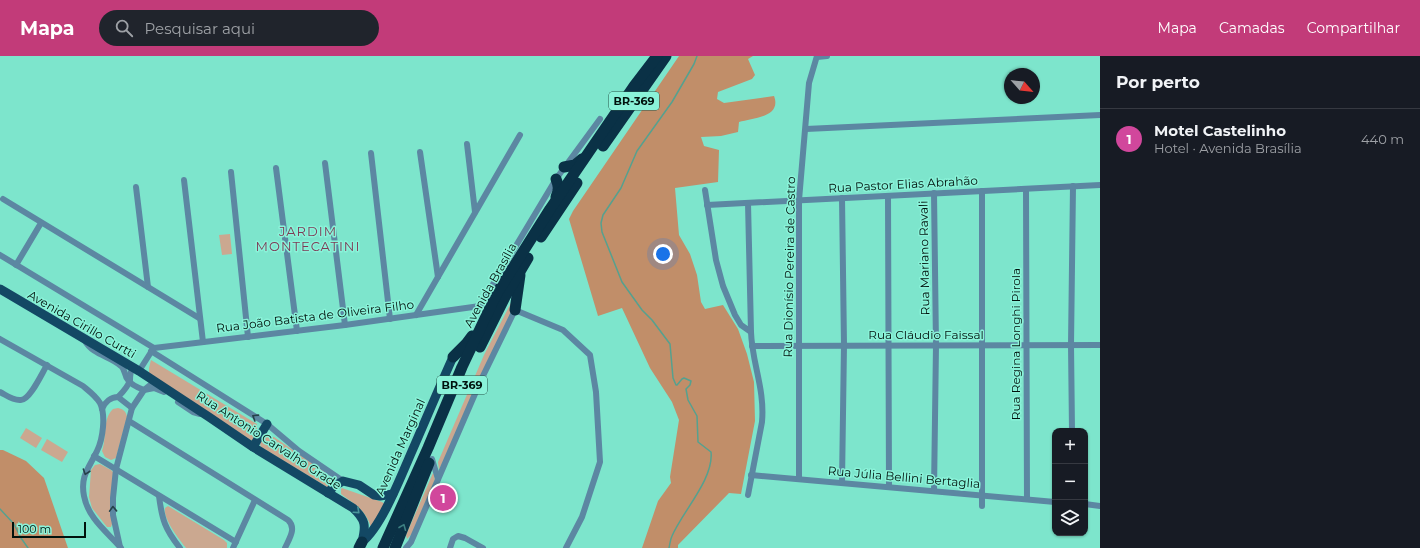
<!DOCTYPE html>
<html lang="pt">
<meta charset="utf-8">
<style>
body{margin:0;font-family:Montserrat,sans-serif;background:#20242c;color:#f1f3f6}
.controls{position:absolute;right:12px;bottom:12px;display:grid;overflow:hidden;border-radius:8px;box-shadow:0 1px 3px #0004}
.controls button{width:36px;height:36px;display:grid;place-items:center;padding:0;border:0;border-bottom:1px solid #363941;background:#171b24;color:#f1f3f6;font:20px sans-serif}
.compass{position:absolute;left:1004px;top:12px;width:36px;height:36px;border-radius:50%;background:#171b24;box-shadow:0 1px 3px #0004;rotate:117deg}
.scale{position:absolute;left:12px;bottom:10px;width:74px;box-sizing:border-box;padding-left:4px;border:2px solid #00120d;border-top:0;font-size:11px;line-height:14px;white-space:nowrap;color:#00120d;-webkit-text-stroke:3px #8af3d9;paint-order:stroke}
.you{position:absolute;left:663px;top:198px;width:14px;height:14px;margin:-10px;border:3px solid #fff;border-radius:50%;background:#1a73e8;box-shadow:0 0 0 6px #1a73e833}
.badge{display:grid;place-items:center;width:26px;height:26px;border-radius:50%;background:#c23b79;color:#fff;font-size:13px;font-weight:700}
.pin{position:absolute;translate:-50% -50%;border:2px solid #fff;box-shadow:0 1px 4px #0006}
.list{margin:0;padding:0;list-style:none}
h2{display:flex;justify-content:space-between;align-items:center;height:52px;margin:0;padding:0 16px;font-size:17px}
h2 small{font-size:13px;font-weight:400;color:#9ea1a6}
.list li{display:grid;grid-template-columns:26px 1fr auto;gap:12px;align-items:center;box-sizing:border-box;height:60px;padding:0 16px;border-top:1px solid #363941}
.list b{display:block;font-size:15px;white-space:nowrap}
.list p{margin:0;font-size:13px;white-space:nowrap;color:#9ea1a6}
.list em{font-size:13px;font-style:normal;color:#9ea1a6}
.icon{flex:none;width:22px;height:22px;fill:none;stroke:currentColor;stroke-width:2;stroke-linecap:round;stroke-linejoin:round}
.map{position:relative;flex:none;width:1100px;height:492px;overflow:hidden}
header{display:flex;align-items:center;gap:24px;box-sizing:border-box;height:56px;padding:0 20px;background:#c23b79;color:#fff}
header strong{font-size:19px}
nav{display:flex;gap:22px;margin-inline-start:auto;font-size:14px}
.search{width:280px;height:36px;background:#20242c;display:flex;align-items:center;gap:10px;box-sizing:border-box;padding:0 14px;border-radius:22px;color:#9ea1a6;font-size:15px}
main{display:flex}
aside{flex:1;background:#171b24}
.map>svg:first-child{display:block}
.green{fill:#cba890}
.forest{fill:#c18e69}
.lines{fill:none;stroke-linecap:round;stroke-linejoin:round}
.stream{stroke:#55a18f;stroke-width:1.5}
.street{stroke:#5c87a2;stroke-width:6}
.primary{stroke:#134864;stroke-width:9}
.highway{stroke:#0a3146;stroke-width:11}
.oneway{stroke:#254149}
.oneway2{stroke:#499599}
.oneway3{stroke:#3d7f81}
.labels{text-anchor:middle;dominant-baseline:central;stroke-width:3;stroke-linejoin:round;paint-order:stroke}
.shield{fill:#8af3d9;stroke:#29564a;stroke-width:1}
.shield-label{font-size:11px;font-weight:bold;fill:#00120d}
.street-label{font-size:12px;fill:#00120d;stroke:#8af3d9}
.neighbourhood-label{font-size:13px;letter-spacing:1px;fill:#7e3a55;stroke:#8af3d9}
</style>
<header>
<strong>Mapa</strong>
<div class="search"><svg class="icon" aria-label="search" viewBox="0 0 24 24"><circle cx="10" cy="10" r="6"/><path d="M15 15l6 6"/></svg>Pesquisar aqui</div>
<nav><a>Mapa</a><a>Camadas</a><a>Compartilhar</a></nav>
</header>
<main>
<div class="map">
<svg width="1100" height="492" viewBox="0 0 1100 492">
<rect width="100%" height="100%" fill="#7de5cc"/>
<!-- green -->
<g class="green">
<polygon points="230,178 232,198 222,199 219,179"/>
<polygon points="512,245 512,252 509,262 439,414 438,406 484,299"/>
<polygon points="151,304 257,368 257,376 252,385 149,317 149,312"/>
<path d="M 118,352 C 123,353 126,355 127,361 L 116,402 L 111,404 L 105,401 L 102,395 C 107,382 102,363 113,353 Z"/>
<polygon points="26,372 42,382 36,392 20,382"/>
<polygon points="264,380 274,381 325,416 325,421 331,425 332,428 327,431 261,391 260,388"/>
<polygon points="47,383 68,396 62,406 41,394"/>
<polygon points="100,408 111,414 113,416 112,468 111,471 107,471 92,452 89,441 91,414 95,409"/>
<polygon points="433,417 434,418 435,424 412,478 407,483 406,479"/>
<path d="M 342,432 L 382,446 L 385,448 L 371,472 C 367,455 354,448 341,438 L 341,433 Z"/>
<path d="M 168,450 L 224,484 L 227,487 L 227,492 L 186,492 C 179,483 163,463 165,452 Z"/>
</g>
<!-- forest -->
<g class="forest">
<path d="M 679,0 L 753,0 L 748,3 L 755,19 L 752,23 L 718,36 L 717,43 L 724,47 L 774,40 C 782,61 753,62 739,66 L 738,76 L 721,80 L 701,81 L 704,90 L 719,94 L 718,126 L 675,132 L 679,179 L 690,198 L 697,219 L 701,246 L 705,253 L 723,249 L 738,273 L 747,298 L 754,326 L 755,365 L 741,438 L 729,437 L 678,489 L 678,492 L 642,492 L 658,445 L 671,427 L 670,421 L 679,364 L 672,346 L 650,312 L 622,252 L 598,260 L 569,163 L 573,155 Z"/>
<polygon points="0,394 3,394 26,405 44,422 68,492 0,492"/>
</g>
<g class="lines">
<!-- stream -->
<g class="stream">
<polyline points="0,453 14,468 21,482 28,492"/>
<path d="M 669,492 C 670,488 670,484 672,480 C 682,456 714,423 711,396 L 698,386 L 697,360 L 688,344 L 686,333 L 690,329 L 691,325 L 684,322 L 682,323 L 677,329 L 676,329 L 673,322 L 670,288 L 652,264 L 642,254 L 622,226 L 602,176 L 601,167 L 603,159 L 621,132 L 637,95 L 672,46 L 694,8 L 697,0"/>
</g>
<!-- street -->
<g class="street">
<polyline points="817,1 827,0"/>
<polyline points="806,73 1100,59"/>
<polyline points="467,88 475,156"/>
<polyline points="420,96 438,221"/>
<polyline points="371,97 390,263"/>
<polyline points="325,107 345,269"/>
<polyline points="276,112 297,275"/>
<polyline points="231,116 248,281"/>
<polyline points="184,124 203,286"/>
<polyline points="136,131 148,231"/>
<polyline points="1026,133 1027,443"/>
<path d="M 705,134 L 716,204 L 723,230 L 735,259 L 741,269 L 751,276 C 752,307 765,333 762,366 L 748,439"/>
<polyline points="982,135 982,450"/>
<polyline points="888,140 889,431"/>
<polyline points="3,143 199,262"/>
<polyline points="748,147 751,276"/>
<polyline points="707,149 1100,129"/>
<polyline points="0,199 154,292"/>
<polyline points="16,209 41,167"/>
<polyline points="416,259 520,79"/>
<path d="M 0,283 L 83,330 C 89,335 96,340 100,347 C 106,359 103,383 97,395 C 89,412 80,420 84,440 C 88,462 107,476 121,492"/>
<path d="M 85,285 C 93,299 110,300 121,310 C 126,314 124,320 128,324 C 131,329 139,332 144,334 L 154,332 L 164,336"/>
<polyline points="752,290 1100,289"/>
<polyline points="154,292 345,269 480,250 556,123 600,63"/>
<polyline points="151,295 267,368 299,395 343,425"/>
<polyline points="139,315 153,293"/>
<path d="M 0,336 C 6,339 13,345 21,344 C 30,344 42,317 47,309"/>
<polyline points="118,341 132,352"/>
<polyline points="178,346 193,356 200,358"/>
<path d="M 102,353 C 105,346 111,341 118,341 C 123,336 128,331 130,324 C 130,319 130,316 133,311"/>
<path d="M 129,365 L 288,464 C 297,472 289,483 285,492"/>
<polyline points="1072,375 1071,289 1073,130"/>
<polyline points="94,400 236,486"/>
<polyline points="432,403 438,423"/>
<polyline points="751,419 1055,446"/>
<polyline points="799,423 799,144 809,27 817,0"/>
<polyline points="842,426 844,289 842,142"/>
<polyline points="934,435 936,289 934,137"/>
<path d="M 159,440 C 162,464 165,473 180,492"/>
<polyline points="1085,448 1100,450"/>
<polyline points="120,491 113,459 113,442 116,413 132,352 144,334 155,325"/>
<polyline points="233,492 255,444"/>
<polyline points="406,492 411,486 481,324 515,254 563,274 590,299 596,336 600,406 582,461 566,492"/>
<polyline points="450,492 453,483 458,480 465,482 483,492"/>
</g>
<!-- primary -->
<g class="primary">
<path d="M 0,233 L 139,315 L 209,361 L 253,391 L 353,452 C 366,464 366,470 362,486"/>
<polyline points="253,391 267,368"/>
<polyline points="328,437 333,431 343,425 359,429 374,439 380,440 393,438"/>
<path d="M 362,486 C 381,471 399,425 409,402 C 424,368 438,334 453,301"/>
</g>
<!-- highway -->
<g class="highway">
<polyline points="603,90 666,0"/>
<polyline points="564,111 575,109 582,103"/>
<path d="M 556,141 C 559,134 559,130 556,123"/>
<polyline points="541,181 577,127"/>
<polyline points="515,254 520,219"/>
<polyline points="480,291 505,241 528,202"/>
<polyline points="453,301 466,288 472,280"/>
<polyline points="359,492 362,486"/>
<polyline points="383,492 428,392 462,311 497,237 550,153 634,30 657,0"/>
<polyline points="395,492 429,407"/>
</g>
</g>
<!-- one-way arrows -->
<defs><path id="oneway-chevron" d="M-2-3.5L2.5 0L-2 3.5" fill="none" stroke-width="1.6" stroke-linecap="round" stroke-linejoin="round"/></defs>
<g class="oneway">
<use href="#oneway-chevron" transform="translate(255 361) rotate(-148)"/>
<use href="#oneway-chevron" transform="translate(86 416) rotate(109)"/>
<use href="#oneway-chevron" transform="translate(113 453) rotate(-92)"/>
</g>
<use class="oneway2" href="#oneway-chevron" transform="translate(357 455) rotate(42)"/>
<use class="oneway3" href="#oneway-chevron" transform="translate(403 471) rotate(-68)"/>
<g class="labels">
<!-- shield labels -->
<g class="shield">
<rect x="609" y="36" width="50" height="18" rx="3"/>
<rect x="437" y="320" width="50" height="18" rx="3"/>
</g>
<g class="shield-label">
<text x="634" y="45">BR-369</text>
<text x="462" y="329">BR-369</text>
</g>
<!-- street labels -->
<g class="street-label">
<text transform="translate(903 128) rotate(-3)">Rua Pastor Elias Abrahão</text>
<text transform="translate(924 202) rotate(-91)">Rua Mariano Ravali</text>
<text transform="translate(789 211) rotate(-89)">Rua Dionísio Pereira de Castro</text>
<text transform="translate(490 229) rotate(-61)">Avenida Brasília</text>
<text transform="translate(315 260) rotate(-7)">Rua João Batista de Oliveira Filho</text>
<text transform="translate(82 268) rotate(30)">Avenida Cirillo Curtti</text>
<text x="926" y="278">Rua Cláudio Faissal</text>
<text transform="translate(1015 288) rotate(-90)">Rua Regina Longhi Pirola</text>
<text transform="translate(269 384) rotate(33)">Rua Antonio Carvalho Grade</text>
<text transform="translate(400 391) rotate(-66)">Avenida Marginal</text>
<text transform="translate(904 421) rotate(5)">Rua Júlia Bellini Bertaglia</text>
</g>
<!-- neighbourhood labels -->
<g class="neighbourhood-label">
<text x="308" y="175">JARDIM<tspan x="308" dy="15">MONTECATINI</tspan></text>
</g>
</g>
</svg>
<div class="controls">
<button>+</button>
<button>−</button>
<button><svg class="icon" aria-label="layers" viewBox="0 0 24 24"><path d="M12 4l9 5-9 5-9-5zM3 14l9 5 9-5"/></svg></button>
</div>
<svg class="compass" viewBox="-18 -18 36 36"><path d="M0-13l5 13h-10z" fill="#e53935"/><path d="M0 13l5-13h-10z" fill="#9ea1a6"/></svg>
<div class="scale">100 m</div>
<div class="you"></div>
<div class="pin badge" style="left:443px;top:442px;background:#d1479c">1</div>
</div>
<aside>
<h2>Por perto<small></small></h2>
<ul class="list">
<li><span class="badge" style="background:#d1479c">1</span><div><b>Motel Castelinho</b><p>Hotel · Avenida Brasília</p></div><em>440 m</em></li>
</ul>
</aside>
</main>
